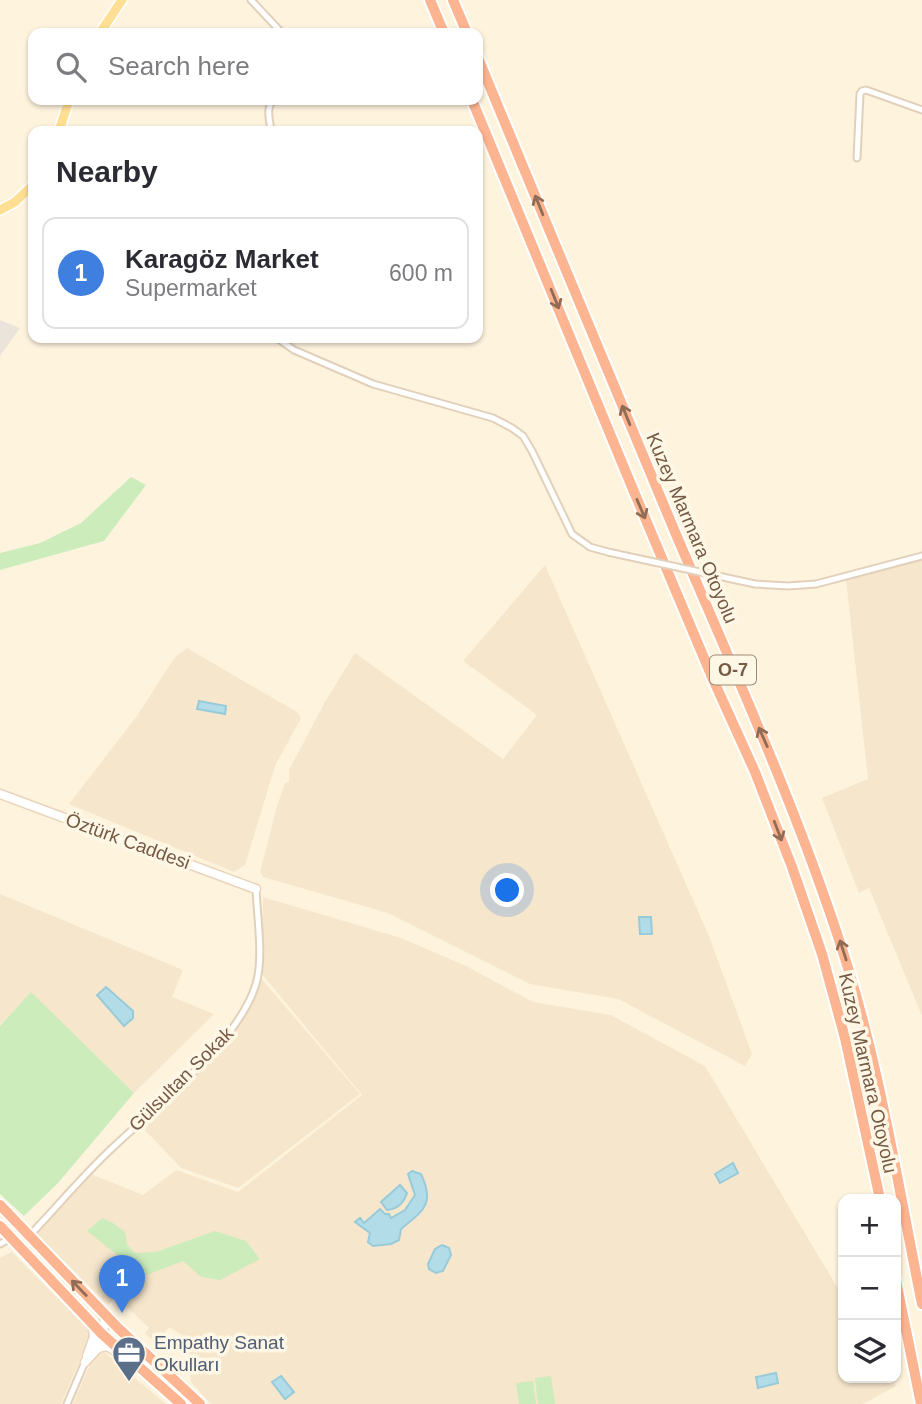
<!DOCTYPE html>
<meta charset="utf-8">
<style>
body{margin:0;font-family:Helvetica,sans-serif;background:#f2f2f3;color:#2b2b33}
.controls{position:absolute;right:21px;bottom:21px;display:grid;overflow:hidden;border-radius:14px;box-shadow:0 2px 5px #0004}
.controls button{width:63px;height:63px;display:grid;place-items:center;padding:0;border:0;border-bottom:2px solid #e1e1e2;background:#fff;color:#2b2b33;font:35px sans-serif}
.you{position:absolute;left:508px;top:891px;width:24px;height:24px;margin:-18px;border:5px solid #fff;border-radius:50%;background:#1a73e8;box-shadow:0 0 0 10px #1a73e833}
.badge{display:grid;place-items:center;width:46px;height:46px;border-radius:50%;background:#1a73e8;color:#fff;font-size:23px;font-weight:700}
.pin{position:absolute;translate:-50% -58px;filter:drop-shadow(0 2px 4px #0008)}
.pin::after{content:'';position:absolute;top:37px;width:24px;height:21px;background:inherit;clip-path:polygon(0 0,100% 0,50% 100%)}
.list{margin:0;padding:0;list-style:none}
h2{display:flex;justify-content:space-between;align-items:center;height:91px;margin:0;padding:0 28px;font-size:30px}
h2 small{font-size:23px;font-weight:400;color:#7c7c81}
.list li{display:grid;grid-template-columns:46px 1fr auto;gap:21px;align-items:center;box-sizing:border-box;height:112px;margin:0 14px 14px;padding:0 14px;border:2px solid #e1e1e2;border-radius:14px}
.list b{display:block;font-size:26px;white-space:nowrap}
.list p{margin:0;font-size:23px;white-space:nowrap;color:#7c7c81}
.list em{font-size:23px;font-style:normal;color:#7c7c81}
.icon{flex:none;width:38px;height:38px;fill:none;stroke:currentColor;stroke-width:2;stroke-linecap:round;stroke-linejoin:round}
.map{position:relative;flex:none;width:922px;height:1404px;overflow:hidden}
.search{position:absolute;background:#fff;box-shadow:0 2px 5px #0004;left:28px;top:28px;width:455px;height:77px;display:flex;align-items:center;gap:18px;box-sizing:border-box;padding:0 24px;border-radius:14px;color:#7c7c81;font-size:26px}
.panel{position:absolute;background:#fff;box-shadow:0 2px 5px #0004;left:28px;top:126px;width:455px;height:217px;border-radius:14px}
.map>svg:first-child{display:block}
.residential{fill:#f6e6cc}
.industrial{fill:#ebe4db}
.green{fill:#ccecbc}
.water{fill:#b2dce8;stroke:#98cbda;stroke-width:2}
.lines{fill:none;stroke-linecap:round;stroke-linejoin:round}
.street-casing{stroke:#e2d0ba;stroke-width:9}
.secondary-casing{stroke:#ead3b9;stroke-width:11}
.primary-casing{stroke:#fff;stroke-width:12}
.highway-casing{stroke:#fff;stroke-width:14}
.street{stroke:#fff;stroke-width:5}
.secondary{stroke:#fff;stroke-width:8}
.primary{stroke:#ffdf94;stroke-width:9}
.highway{stroke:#fdb490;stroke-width:10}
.street-bridge-casing{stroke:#e2d0ba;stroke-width:9;stroke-linecap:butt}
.street-bridge{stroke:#fff;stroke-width:5}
.oneway{stroke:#906c54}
.labels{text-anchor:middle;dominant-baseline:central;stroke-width:7;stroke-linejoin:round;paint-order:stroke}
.shield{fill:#fff7e6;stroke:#9e8975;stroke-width:2}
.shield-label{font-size:18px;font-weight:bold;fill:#755a45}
.street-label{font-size:19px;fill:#755a45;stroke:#fff7e6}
.service-label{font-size:19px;fill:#4e5e75;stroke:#fff7e6;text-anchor:start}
</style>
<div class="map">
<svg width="922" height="1404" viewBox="0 0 922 1404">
<rect width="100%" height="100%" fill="#fef4de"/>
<!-- residential -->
<g class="residential">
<polygon points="922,560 922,1016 869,888 859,893 822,798 868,779 846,579"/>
<polygon points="545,565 709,936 752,1054 745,1066 618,999 530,984 388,913 263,877 260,872 277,806 285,783 289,782 289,770 325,702 355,653 503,759 537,715 463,661"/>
<polygon points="187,648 297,712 301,718 275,766 245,865 234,872 69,804 137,716 175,657"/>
<polygon points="0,894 183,970 172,997 214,1014 134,1093 31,993 0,1025"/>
<polygon points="263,897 401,938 464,965 533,1002 611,1015 705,1066 843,1297 843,1378 891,1378 896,1386 863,1404 211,1404 191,1382 187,1354 193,1342 169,1327 160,1339 150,1338 145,1333 149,1328 117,1297 108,1305 36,1233 91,1174 143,1195 176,1170 238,1192 362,1095 262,974"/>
<polygon points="260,977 360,1094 238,1188 181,1168 140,1125 198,1069 242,1021"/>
<polygon points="12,1252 89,1330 90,1337 61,1404 0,1404 0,1258"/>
<polygon points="104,1352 166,1404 73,1404 94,1355"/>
</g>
<!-- industrial -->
<polygon class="industrial" points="0,320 20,328 0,356"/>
<!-- green -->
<g class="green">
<polygon points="131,477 146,485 104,541 0,570 0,553 40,543 81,523"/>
<polygon points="31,992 134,1093 58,1183 24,1216 0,1194 0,1026"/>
<polygon points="102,1218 113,1223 125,1232 127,1245 135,1253 156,1252 215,1231 246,1241 260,1259 220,1280 201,1277 183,1261 144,1276 87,1231"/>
<polygon points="551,1376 555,1404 538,1404 535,1378"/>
<polygon points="533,1381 536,1404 519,1404 516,1383"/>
</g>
<!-- water -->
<g class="water">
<polygon points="199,701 226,706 225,714 197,709"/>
<polygon points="639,917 651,917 652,934 640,934"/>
<polygon points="106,987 133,1011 133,1018 124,1026 97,995"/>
<polygon points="733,1163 738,1173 720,1183 715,1174"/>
<path d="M 412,1171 L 421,1174 C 435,1204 424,1210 401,1229 L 399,1240 L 391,1244 L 373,1246 L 368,1242 L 370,1233 L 355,1222 L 360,1218 L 364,1223 L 380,1209 L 385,1214 L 389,1214 L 391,1218 L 405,1210 L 415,1195 L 408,1174 Z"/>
<path d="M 400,1185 L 407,1193 C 404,1203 397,1209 387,1210 L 381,1202 Z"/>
<polygon points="442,1245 449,1248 451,1255 443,1271 436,1273 429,1269 428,1264 435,1249"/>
<polygon points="776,1373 778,1383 758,1388 756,1377"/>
<polygon points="281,1376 294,1392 285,1399 272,1382"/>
</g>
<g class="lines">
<!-- street casing -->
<g class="street-casing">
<g id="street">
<polyline points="251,0 282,33"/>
<path d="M 271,131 C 270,120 265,108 274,100"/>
<polyline points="857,158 860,94 862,91 866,90 922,110"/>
<polyline points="277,338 294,350 373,384 493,418 512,428 523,436 532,451 572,534 590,547 608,552"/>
<polyline points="755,584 788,586 816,584 922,556"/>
<path d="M 29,1236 C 55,1209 79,1180 106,1154 C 151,1110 238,1044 256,984 C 264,957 257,917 256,889"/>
<polyline points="0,1244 11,1238"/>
<polyline points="67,1404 85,1362"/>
</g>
</g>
<!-- secondary casing -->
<g class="secondary-casing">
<g id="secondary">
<polyline points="0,794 256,889"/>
<polyline points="98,1348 105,1324 103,1313"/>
<polyline points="87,1356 94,1337 92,1323"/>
<polyline points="85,1362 98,1348 107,1346 119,1353"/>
</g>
</g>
<!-- primary casing -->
<g class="primary-casing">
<g id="primary">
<polyline points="100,33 122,0"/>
<polyline points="59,131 69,100"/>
<polyline points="0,210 15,202 33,185"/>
</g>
</g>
<!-- highway casing -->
<g class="highway-casing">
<g id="highway">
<polyline points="430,0 444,33"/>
<polyline points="453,0 467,33"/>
<path d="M 478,58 C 544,216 608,374 675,532 C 734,671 797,808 843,952 C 880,1067 898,1186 922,1304"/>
<polyline points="472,100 632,487 712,677 755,772 792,867 822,954 845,1038 880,1199"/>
<polyline points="0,1205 118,1328 200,1404"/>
<polyline points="0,1226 102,1334 181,1404"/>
<polyline points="896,1281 921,1404"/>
</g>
</g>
<!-- street -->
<use href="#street" class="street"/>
<!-- secondary -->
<use href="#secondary" class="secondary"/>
<!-- primary -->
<use href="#primary" class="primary"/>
<!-- highway -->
<use href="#highway" class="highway"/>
<!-- street-bridge casing -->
<g class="street-bridge-casing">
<polyline id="street-bridge" points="608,552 755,584"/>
</g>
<!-- street-bridge -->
<use href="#street-bridge" class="street-bridge"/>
</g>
<!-- one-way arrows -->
<defs><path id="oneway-shaft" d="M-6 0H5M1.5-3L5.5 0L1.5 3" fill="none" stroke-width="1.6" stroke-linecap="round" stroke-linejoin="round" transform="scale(1.75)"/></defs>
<g class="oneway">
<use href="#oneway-shaft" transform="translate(539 205) rotate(-112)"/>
<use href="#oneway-shaft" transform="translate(555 299) rotate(68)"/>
<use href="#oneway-shaft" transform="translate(626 415) rotate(-112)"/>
<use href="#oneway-shaft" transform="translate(641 509) rotate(67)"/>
<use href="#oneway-shaft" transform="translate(763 737) rotate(-114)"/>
<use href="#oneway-shaft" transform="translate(778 831) rotate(69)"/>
<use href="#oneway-shaft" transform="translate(843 950) rotate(-108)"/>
<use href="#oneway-shaft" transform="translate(79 1288) rotate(-134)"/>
</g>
<!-- icons -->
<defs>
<g id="office-pin" transform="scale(1.75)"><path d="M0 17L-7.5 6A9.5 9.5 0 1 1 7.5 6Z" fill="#5c6f8a" stroke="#fff7e6"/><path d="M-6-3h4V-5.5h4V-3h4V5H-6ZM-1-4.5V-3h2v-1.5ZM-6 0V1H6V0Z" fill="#fff"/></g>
</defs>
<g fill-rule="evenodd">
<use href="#office-pin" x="129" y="1353"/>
</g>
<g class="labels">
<!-- shield labels -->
<rect class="shield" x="710" y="655.5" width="46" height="29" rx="5"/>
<g class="shield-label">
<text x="733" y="670">O-7</text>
</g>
<!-- street labels -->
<g class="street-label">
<text transform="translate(692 528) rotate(67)">Kuzey Marmara Otoyolu</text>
<text transform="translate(128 841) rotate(20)">Öztürk Caddesi</text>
<text transform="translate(868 1073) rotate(77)">Kuzey Marmara Otoyolu</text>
<text transform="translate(181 1079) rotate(-45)">Gülsultan Sokak</text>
</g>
<!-- service labels -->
<g class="service-label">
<text x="154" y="1342">Empathy Sanat<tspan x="154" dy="22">Okulları</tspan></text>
</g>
</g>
</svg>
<div class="controls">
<button>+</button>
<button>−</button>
<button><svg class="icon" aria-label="layers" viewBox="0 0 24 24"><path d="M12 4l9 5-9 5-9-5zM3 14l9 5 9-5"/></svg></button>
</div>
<div class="you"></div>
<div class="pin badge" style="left:122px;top:1313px;background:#3f7fe0">1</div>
<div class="search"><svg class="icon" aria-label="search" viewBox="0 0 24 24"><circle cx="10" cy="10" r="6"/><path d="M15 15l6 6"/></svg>Search here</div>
<section class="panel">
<h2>Nearby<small></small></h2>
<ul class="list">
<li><span class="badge" style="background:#3f7fe0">1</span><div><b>Karagöz Market</b><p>Supermarket</p></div><em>600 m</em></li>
</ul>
</section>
</div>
